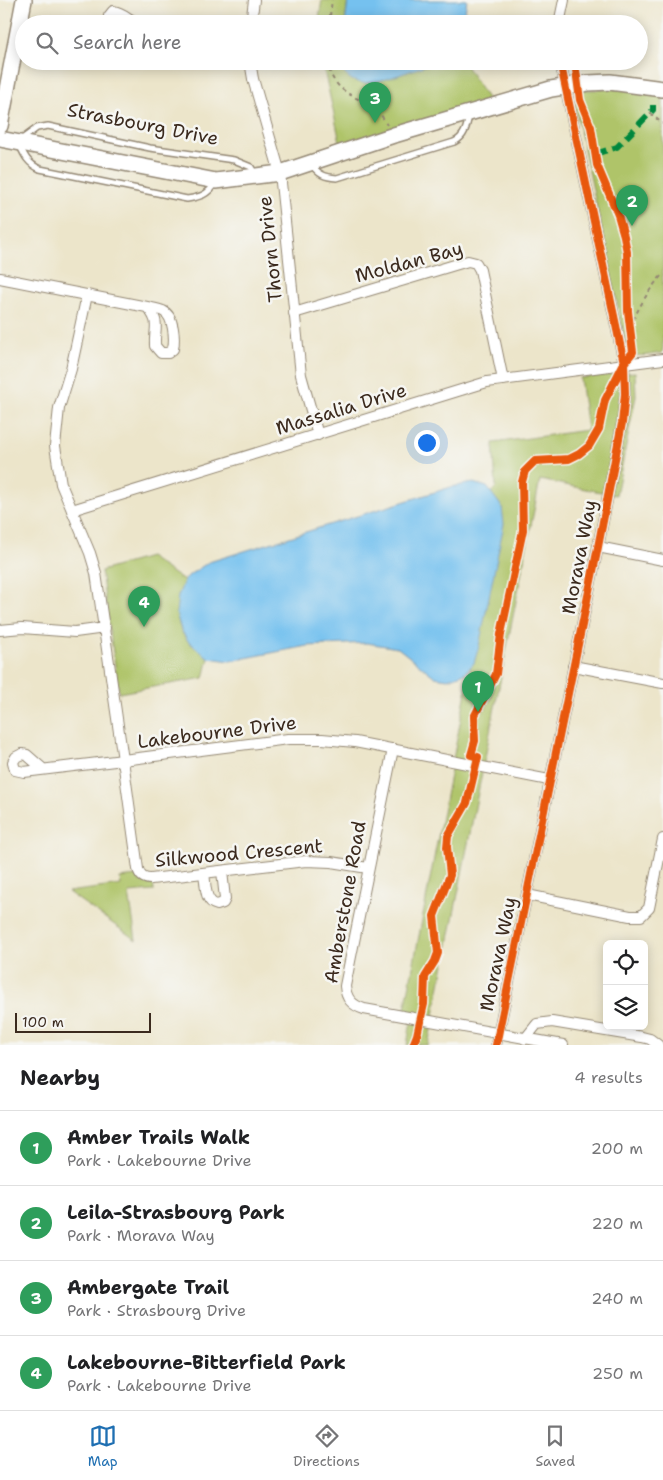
<!DOCTYPE html>
<meta charset="utf-8">
<style>
body{margin:0;font-family:"Shantell Sans",sans-serif;background:#f6f6f6;color:#202124}
.controls{position:absolute;right:15px;bottom:15px;display:grid;overflow:hidden;border-radius:8px;box-shadow:0 2px 12px #0003}
.controls button{width:45px;height:45px;display:grid;place-items:center;padding:0;border:0;border-bottom:1px solid #e0e0e0;background:#fff;color:#202124;font:25px sans-serif}
.scale{position:absolute;left:15px;bottom:12px;width:136px;box-sizing:border-box;padding-left:5px;border:2px solid #3b2a1e;border-top:0;font-size:14px;line-height:18px;white-space:nowrap;color:#3b2a1e;-webkit-text-stroke:4px #f6f6f2;paint-order:stroke}
.you{position:absolute;left:426px;top:442px;width:18px;height:18px;margin:-12px;border:4px solid #fff;border-radius:50%;background:#1a73e8;box-shadow:0 0 0 8px #1a73e833}
.badge{display:grid;place-items:center;width:32px;height:32px;border-radius:50%;background:#1f6fb2;color:#fff;font-size:16px;font-weight:700}
.pin{position:absolute;translate:-50% -41px;filter:drop-shadow(0 1px 2px #0008)}
.pin::after{content:'';position:absolute;top:26px;width:18px;height:15px;background:inherit;clip-path:polygon(0 0,100% 0,50% 100%)}
.list{margin:0;padding:0;list-style:none}
h2{display:flex;justify-content:space-between;align-items:center;height:65px;margin:0;padding:0 20px;font-size:21px}
h2 small{font-size:16px;font-weight:400;color:#757577}
.list li{display:grid;grid-template-columns:32px 1fr auto;gap:15px;align-items:center;box-sizing:border-box;height:75px;padding:0 20px;border-top:1px solid #e0e0e0}
.list b{display:block;font-size:19px;white-space:nowrap}
.list p{margin:0;font-size:16px;white-space:nowrap;color:#757577}
.list em{font-size:16px;font-style:normal;color:#757577}
.icon{flex:none;width:28px;height:28px;fill:none;stroke:currentColor;stroke-width:2;stroke-linecap:round;stroke-linejoin:round}
.map{position:relative;flex:none;width:663px;height:1045px;overflow:hidden}
.search{position:absolute;background:#fff;box-shadow:0 2px 12px #0003;left:15px;right:15px;top:15px;height:55px;display:flex;align-items:center;gap:12px;box-sizing:border-box;padding:0 18px;border-radius:28px;color:#757577;font-size:19px}
.sheet{height:365px;background:#fff}
nav{display:flex;justify-content:space-around;align-items:center;box-sizing:border-box;height:70px;border-top:1px solid #e0e0e0;background:#fff;font-size:14px;color:#757577}
nav a{display:grid;justify-items:center;gap:2px}
nav .on{color:#1f6fb2}
.map>svg:first-child{display:block}
.green{fill:#afc469;stroke:#757744}
.water{fill:#75c1ef;stroke:#587686}
.lines{fill:none;stroke-linecap:round;stroke-linejoin:round}
.lane-casing{stroke:#948874;stroke-width:8}
.street-casing{stroke:#948874;stroke-width:12}
.secondary-casing{stroke:#948874;stroke-width:18}
.path{stroke:#948874;stroke-width:2;stroke-dasharray:4 4;stroke-linecap:butt}
.lane{stroke:#fff;stroke-width:5}
.street{stroke:#fff;stroke-width:10}
.secondary{stroke:#fff;stroke-width:15}
.quiet{stroke:#00873e;stroke-width:6;stroke-dasharray:12 6;stroke-linecap:butt}
.cycleway-casing{stroke:#f6f6f2;stroke-width:11}
.cycleway{stroke:#e8590c;stroke-width:8}
.labels{text-anchor:middle;dominant-baseline:central;stroke-width:5;stroke-linejoin:round;paint-order:stroke}
.street-label{font-size:19px;fill:#3b2a1e;stroke:#f6f6f2}
</style>
<div class="map">
<svg width="663" height="1045" viewBox="0 0 663 1045">
<rect width="100%" height="100%" fill="#f6f6f2"/>
<filter id="ink" filterUnits="userSpaceOnUse"><feTurbulence type="fractalNoise" baseFrequency=".02" numOctaves="2"/><feDisplacementMap in="SourceGraphic" scale="10" xChannelSelector="R" yChannelSelector="G"/><feConvolveMatrix kernelMatrix="1 2 1 2 8 2 1 2 1" color-interpolation-filters="sRGB"/></filter>
<filter id="wash" filterUnits="userSpaceOnUse"><feTurbulence type="fractalNoise" baseFrequency=".0096" numOctaves="4" result="noise"/><feDisplacementMap in="SourceGraphic" scale="20" xChannelSelector="R" yChannelSelector="G"/><feGaussianBlur stdDeviation="1.12" result="paint"/><feColorMatrix in="noise" values="0 0 0 0 0 0 0 0 0 0 0 0 0 0 0 0 0 1.4 0 .05"/><feComposite in="paint" operator="in"/></filter>
<g filter="url(#wash)">
<rect width="100%" height="100%" fill="#ece5ca"/>
<!-- green -->
<g class="green">
<polygon points="322,0 348,0 345,24 318,24"/>
<polygon points="322,61 339,61 362,83 377,81 437,61 463,61 488,100 341,146"/>
<path d="M 622,89 L 663,96 L 663,347 L 662,353 C 652,354 633,360 627,349 L 574,101 L 575,95 L 579,90 Z"/>
<polygon points="635,372 636,396 616,495 540,480 428,1045 407,1045 411,1021 403,1019 471,666 474,663 502,507 491,493 496,487 493,443 587,430 580,378"/>
<path d="M 149,557 L 184,581 C 180,590 179,598 178,608 C 176,635 190,644 209,658 L 204,678 L 119,693 L 101,571 Z"/>
<polygon points="136,876 139,881 153,883 154,891 129,893 136,940 68,892 121,885 120,878"/>
</g>
<!-- water -->
<g class="water">
<polygon points="348,0 467,0 463,24 345,24"/>
<path d="M 339,61 L 437,61 C 420,67 379,84 363,83 C 350,82 341,73 339,61 Z"/>
<polygon points="473,483 487,487 502,507 504,524 479,646 474,663 465,673 448,679 435,677 398,648 367,643 307,646 230,661 209,658 188,641 181,630 176,613 178,596 184,581 189,575 209,562 451,487"/>
</g>
</g>
<g filter="url(#ink)">
<g class="lines">
<!-- lane casing -->
<g class="lane-casing">
<g id="lane">
<path d="M 312,165 C 319,175 325,177 337,178 L 454,142 C 465,137 467,126 469,115"/>
<path d="M 215,183 C 208,195 200,197 187,199 L 40,169 C 27,163 24,155 18,142 L 37,128 L 48,126 L 150,148 L 234,160 L 251,167 L 256,175"/>
</g>
</g>
<!-- street casing -->
<g class="street-casing">
<g id="street">
<path d="M 109,24 L 108,22 L 109,16 L 113,11 C 126,13 130,22 140,24"/>
<polyline points="251,24 254,0"/>
<polyline points="559,24 564,0"/>
<polyline points="250,61 253,79 280,173 301,375 318,435"/>
<path d="M 0,278 L 147,307 C 152,308 159,309 163,311 C 174,316 175,339 173,349 L 168,353 L 161,353 L 155,346 C 154,327 161,323 147,307"/>
<polyline points="87,295 71,369 59,408 55,446 61,484 90,553 96,573 123,760 288,739 322,739 355,742 549,780"/>
<polyline points="294,313 468,261 476,263 480,270 503,380"/>
<polyline points="72,510 487,382 663,359"/>
<polyline points="598,547 663,560"/>
<polyline points="0,630 22,628 75,632 105,628"/>
<polyline points="573,666 663,683"/>
<path d="M 393,749 L 345,986 C 346,999 352,1005 364,1009 L 563,1045"/>
<path d="M 43,769 L 27,755 L 22,754 L 16,757 L 13,762 L 15,770 L 24,772 L 123,760 L 138,869 C 140,876 143,879 151,879 L 306,861 L 331,862 L 368,868"/>
<path d="M 204,873 C 206,884 204,902 217,905 L 223,903 L 225,899 L 222,871"/>
<polyline points="527,895 630,916 641,916 649,908 663,839"/>
<polyline points="525,1039 537,1024 552,1022 642,1037 650,1039 658,1045"/>
<polyline points="496,1045 598,547 622,423 625,394 624,363 560,61"/>
</g>
</g>
<!-- secondary casing -->
<g class="secondary-casing">
<g id="secondary">
<polyline points="0,126 24,0"/>
<polyline points="0,139 216,181 280,173 394,135 551,89 588,83 610,82 663,89"/>
</g>
</g>
<!-- path -->
<g class="path">
<polyline points="329,24 332,0"/>
<path d="M 328,61 C 331,96 362,95 381,115 C 383,118 385,122 387,125"/>
<polyline points="650,113 663,124"/>
<path d="M 630,327 C 639,307 648,290 663,274"/>
</g>
<!-- lane -->
<use href="#lane" class="lane"/>
<!-- street -->
<use href="#street" class="street"/>
<!-- secondary -->
<use href="#secondary" class="secondary"/>
<!-- quiet -->
<polyline class="quiet" points="595,154 617,147 650,113 653,110 653,105"/>
<!-- cycleway casing -->
<g class="cycleway-casing">
<g id="cycleway">
<polyline points="413,1045 417,1035 424,1004 425,977 435,961 438,953 434,916 450,875 447,847 448,836 467,803 478,757 471,755 475,741 474,717 496,674 501,634 523,530 522,482 525,471 535,461 569,459 579,454 589,446 599,429 605,400 624,363 633,352 628,311 627,252 624,236 618,215 597,165 591,127 580,100 576,70"/>
<polyline points="496,1045 598,547 622,423 625,394 624,363 560,61"/>
</g>
</g>
<!-- cycleway -->
<use href="#cycleway" class="cycleway"/>
</g>
</g>
<g class="labels">
<!-- street labels -->
<g class="street-label">
<text transform="translate(143 124) rotate(11)">Strasbourg Drive</text>
<text transform="translate(270 249) rotate(-96)">Thorn Drive</text>
<text transform="translate(409 262) rotate(-15)">Moldan Bay</text>
<text transform="translate(341 409) rotate(-17)">Massalia Drive</text>
<text transform="translate(579 557) rotate(-79)">Morava Way</text>
<text transform="translate(217 732) rotate(-7)">Lakebourne Drive</text>
<text transform="translate(239 853) rotate(-5)">Silkwood Crescent</text>
<text transform="translate(345 902) rotate(-80)">Amberstone Road</text>
<text transform="translate(498 954) rotate(-78)">Morava Way</text>
</g>
</g>
</svg>
<div class="controls">
<button><svg class="icon" aria-label="locate" viewBox="0 0 24 24"><circle cx="12" cy="12" r="6"/><path d="M12 2v4M12 18v4M2 12h4M18 12h4"/></svg></button>
<button><svg class="icon" aria-label="layers" viewBox="0 0 24 24"><path d="M12 4l9 5-9 5-9-5zM3 14l9 5 9-5"/></svg></button>
</div>
<div class="scale">100 m</div>
<div class="you"></div>
<div class="pin badge" style="left:478px;top:712px;background:#2e9e5b">1</div>
<div class="pin badge" style="left:632px;top:226px;background:#2e9e5b">2</div>
<div class="pin badge" style="left:375px;top:123px;background:#2e9e5b">3</div>
<div class="pin badge" style="left:144px;top:627px;background:#2e9e5b">4</div>
<div class="search"><svg class="icon" aria-label="search" viewBox="0 0 24 24"><circle cx="10" cy="10" r="6"/><path d="M15 15l6 6"/></svg>Search here</div>
</div>
<section class="sheet">
<h2>Nearby<small>4 results</small></h2>
<ul class="list">
<li><span class="badge" style="background:#2e9e5b">1</span><div><b>Amber Trails Walk</b><p>Park · Lakebourne Drive</p></div><em>200 m</em></li>
<li><span class="badge" style="background:#2e9e5b">2</span><div><b>Leila-Strasbourg Park</b><p>Park · Morava Way</p></div><em>220 m</em></li>
<li><span class="badge" style="background:#2e9e5b">3</span><div><b>Ambergate Trail</b><p>Park · Strasbourg Drive</p></div><em>240 m</em></li>
<li><span class="badge" style="background:#2e9e5b">4</span><div><b>Lakebourne-Bitterfield Park</b><p>Park · Lakebourne Drive</p></div><em>250 m</em></li>
</ul>
</section>
<nav>
<a class="on"><svg class="icon" aria-label="map" viewBox="0 0 24 24"><path d="M3 6l6-2 6 2 6-2v14l-6 2-6-2-6 2zM9 4v14M15 6v14"/></svg>Map</a>
<a><svg class="icon" aria-label="directions" viewBox="0 0 24 24"><path d="M12 3l9 9-9 9-9-9zM9 14v-3h6M13 9l2 2-2 2"/></svg>Directions</a>
<a><svg class="icon" aria-label="saved" viewBox="0 0 24 24"><path d="M7 4h10v16l-5-4-5 4z"/></svg>Saved</a>
</nav>
